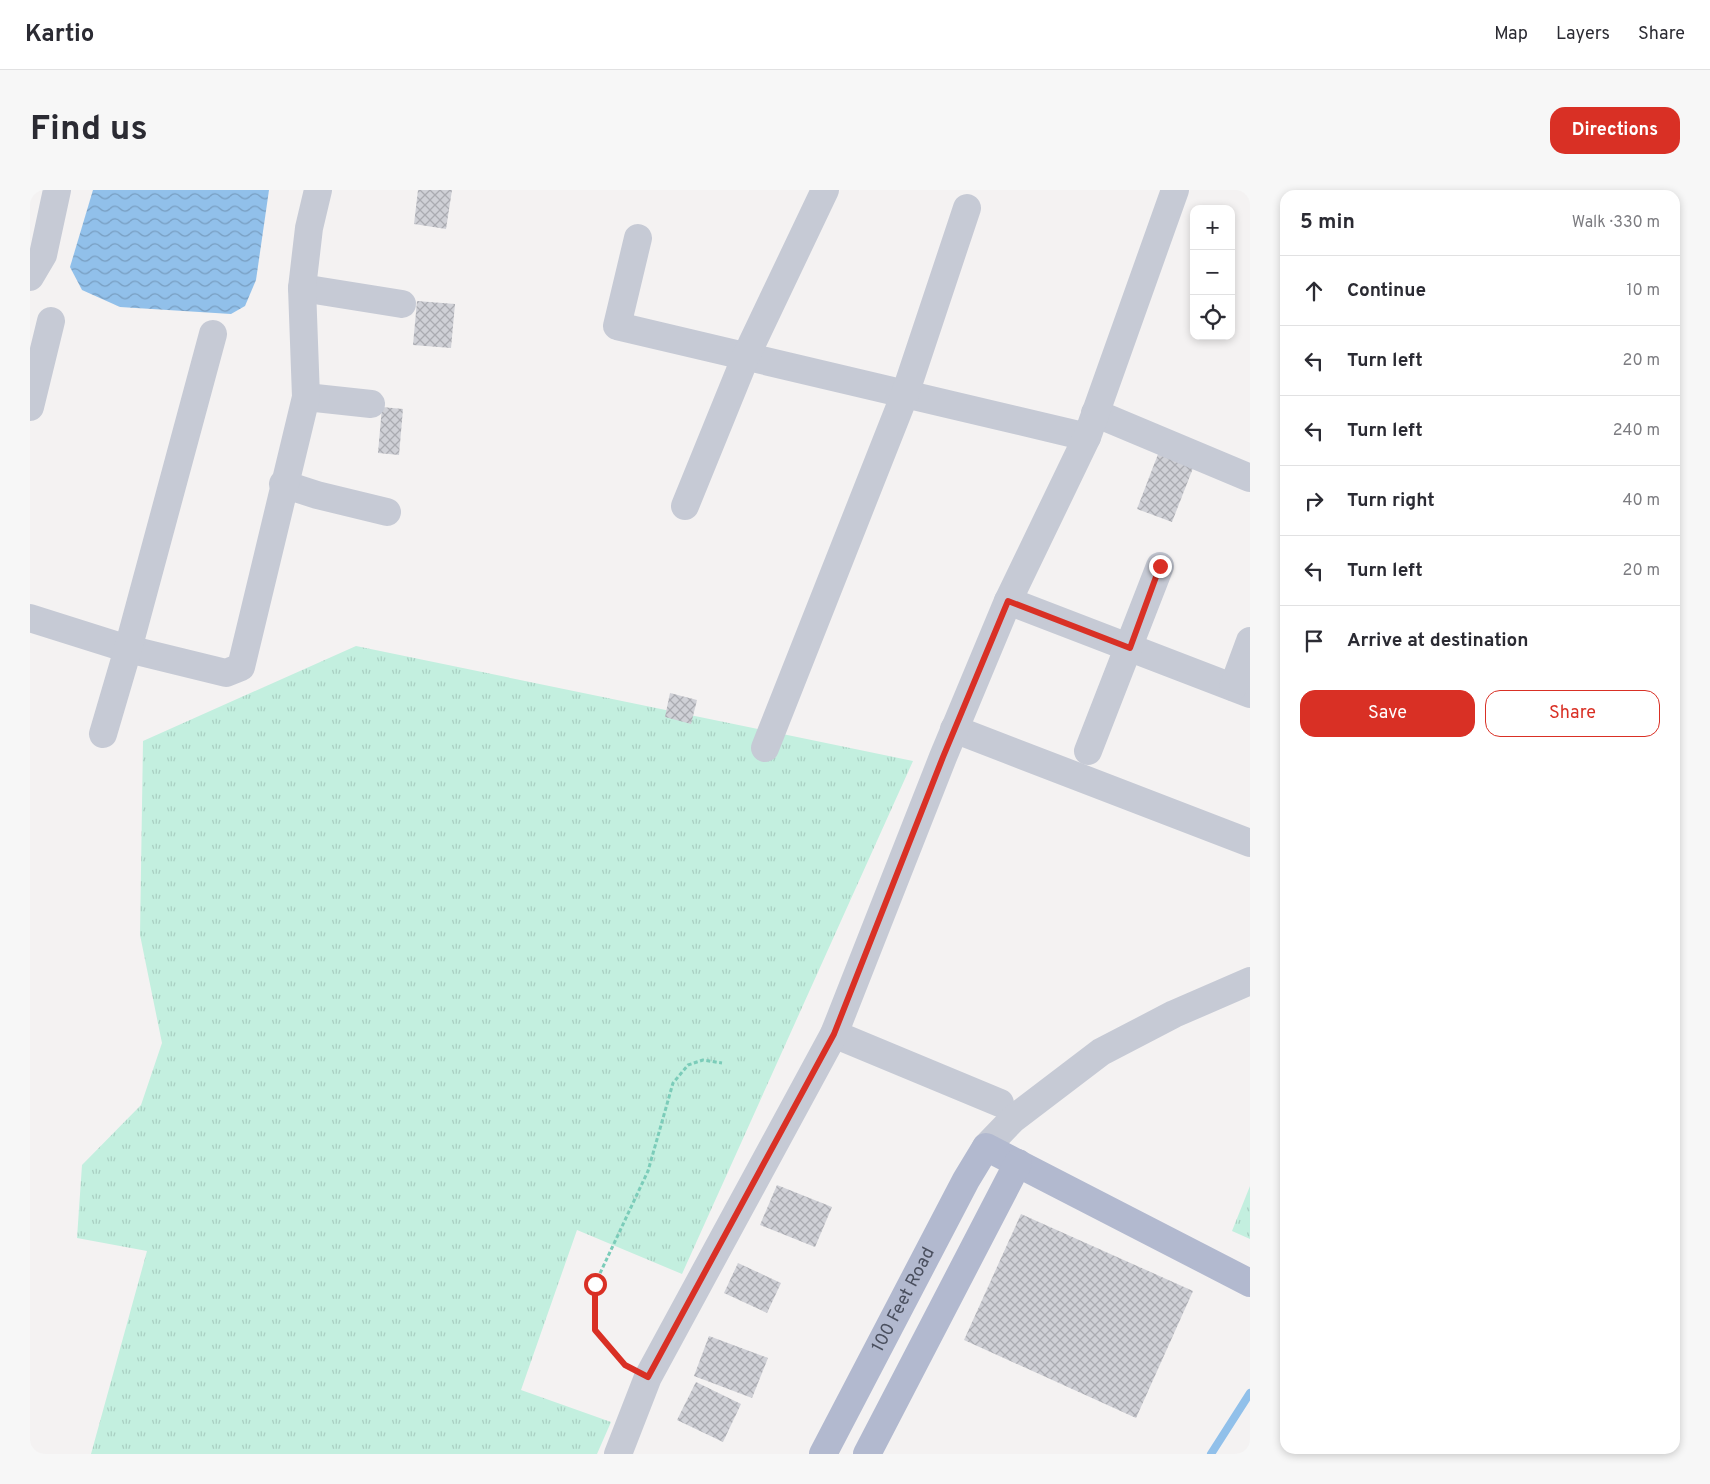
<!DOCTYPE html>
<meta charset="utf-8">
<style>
body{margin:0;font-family:Overpass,sans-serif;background:#f7f7f7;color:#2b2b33}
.controls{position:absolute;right:15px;top:15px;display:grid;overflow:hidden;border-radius:10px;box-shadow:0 2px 8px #0003}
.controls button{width:45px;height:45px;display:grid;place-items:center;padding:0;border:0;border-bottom:1px solid #e1e1e2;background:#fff;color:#2b2b33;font:25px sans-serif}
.stop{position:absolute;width:15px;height:15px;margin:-11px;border:4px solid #d93025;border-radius:50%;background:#fff}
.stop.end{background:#d93025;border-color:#fff;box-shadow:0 1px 5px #0008}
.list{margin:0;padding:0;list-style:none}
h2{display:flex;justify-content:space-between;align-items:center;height:65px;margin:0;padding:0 20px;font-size:21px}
h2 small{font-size:16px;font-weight:400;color:#7c7c81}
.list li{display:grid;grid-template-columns:32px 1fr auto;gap:15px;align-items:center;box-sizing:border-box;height:70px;padding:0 20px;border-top:1px solid #e1e1e2}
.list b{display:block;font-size:19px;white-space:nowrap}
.list em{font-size:16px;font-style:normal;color:#7c7c81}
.actions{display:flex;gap:10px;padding:15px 20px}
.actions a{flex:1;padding:11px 0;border:1px solid #d93025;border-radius:15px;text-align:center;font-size:18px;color:#d93025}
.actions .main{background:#d93025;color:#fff}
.icon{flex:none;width:28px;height:28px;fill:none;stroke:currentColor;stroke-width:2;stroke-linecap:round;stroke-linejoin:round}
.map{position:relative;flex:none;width:1220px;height:1264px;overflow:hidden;border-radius:15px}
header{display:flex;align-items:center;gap:30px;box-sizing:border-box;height:70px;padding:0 25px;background:#fff;border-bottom:1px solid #e1e1e2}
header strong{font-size:24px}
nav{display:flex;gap:28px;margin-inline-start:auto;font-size:18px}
.intro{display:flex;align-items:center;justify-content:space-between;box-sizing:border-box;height:120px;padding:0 30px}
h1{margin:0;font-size:35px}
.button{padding:12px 22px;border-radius:15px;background:#d93025;color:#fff;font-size:18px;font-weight:700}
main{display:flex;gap:30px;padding:0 30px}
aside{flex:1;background:#fff;border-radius:15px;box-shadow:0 2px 8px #0003}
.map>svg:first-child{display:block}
.grass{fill:url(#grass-tufts)}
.water{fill:url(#water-waves)}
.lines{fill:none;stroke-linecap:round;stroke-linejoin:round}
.stream{stroke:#91c0ea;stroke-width:8}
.building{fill:url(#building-cross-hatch)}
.path{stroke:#7bccb9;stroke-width:3;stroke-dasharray:4 2.5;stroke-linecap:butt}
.minor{stroke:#c6cad5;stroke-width:28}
.major{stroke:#b2b9cf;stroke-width:28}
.route{stroke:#d93025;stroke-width:6}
.labels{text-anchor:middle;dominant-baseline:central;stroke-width:5;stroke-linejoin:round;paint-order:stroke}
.street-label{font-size:18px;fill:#4a4f5e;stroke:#fff}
</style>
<header>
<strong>Kartio</strong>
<nav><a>Map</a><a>Layers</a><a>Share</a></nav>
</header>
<div class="intro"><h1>Find us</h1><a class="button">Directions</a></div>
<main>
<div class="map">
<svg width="1220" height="1264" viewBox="0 0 1220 1264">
<defs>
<pattern id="grass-tufts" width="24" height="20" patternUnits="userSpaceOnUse" patternTransform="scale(1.25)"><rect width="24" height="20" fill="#c3efdf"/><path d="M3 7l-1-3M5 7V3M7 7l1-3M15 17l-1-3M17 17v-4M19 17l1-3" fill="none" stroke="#a9cfc2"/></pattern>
<pattern id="water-waves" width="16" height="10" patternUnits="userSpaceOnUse" patternTransform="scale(1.25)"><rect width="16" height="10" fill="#91c0ea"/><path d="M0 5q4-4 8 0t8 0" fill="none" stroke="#789ec1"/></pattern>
<pattern id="building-cross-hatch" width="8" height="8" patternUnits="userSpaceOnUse" patternTransform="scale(1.25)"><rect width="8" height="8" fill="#cfd0d6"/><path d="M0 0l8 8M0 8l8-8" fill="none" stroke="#aaabb1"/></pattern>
</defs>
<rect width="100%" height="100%" fill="#f4f2f2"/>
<!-- grass -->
<g class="grass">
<polygon points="326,456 883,571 652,1084 547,1040 491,1200 581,1232 567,1264 61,1264 117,1061 47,1048 52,975 111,915 132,853 110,745 113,551"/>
<polygon points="1220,996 1220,1049 1202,1041"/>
</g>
<!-- water -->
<polygon class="water" points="63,0 239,0 226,90 215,116 201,124 90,117 52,100 40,77"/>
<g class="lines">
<!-- stream -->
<polyline class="stream" points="1181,1264 1220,1203"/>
</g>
<!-- building -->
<g class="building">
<polygon points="388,0 422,0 416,39 384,34"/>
<polygon points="387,111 425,114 421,158 383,155"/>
<polygon points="352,217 373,219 369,265 348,263"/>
<polygon points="1130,259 1165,273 1142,332 1107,319"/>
<polygon points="640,503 667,510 661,534 635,527"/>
<polygon points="747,995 802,1017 785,1057 730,1035"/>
<polygon points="991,1024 1163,1101 1106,1228 934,1150"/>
<polygon points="708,1073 751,1093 737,1123 694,1103"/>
<polygon points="679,1146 738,1168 722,1208 664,1186"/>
<polygon points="666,1192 711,1214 693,1252 647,1230"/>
</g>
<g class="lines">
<!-- path -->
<polyline class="path" points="595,1175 565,1140 565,1094 618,981 643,893 658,875 673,870 692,873"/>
<!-- minor -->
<g class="minor">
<polyline points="608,48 587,136 1057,247"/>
<polyline points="0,87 13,65 27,0"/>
<polyline points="272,98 372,114"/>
<polyline points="276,207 341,214"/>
<polyline points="0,217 21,131"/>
<polyline points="1065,223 1220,288"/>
<polyline points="253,294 287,305 357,322"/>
<polyline points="655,316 716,166 795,0"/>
<polyline points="978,411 1220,504"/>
<polyline points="0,428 98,459 196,483 211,477 276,207 272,98 279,38 288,0"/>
<polyline points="1203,497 1220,451"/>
<polyline points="924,539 1220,653"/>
<polyline points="73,544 98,459 183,144"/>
<polyline points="735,558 875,204 937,18"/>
<polyline points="1058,561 1130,376"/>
<polyline points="804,844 970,913"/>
<polyline points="956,957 983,929 1071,862 1144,824 1220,791"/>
<polyline points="588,1264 618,1187 804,844 913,567 978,411 1057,247 1145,0"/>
</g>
<!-- major -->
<g class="major">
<path id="s1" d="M 793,1264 L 936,990 L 956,957 L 1220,1093"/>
<polyline points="837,1264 988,973"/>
</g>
</g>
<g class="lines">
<!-- route -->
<polyline class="route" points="565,1094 565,1140 595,1175 618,1187 804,844 913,567 978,411 1100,458 1130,376"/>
</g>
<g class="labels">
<!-- street labels -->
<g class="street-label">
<text stroke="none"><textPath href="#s1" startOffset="174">100 Feet Road</textPath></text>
</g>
</g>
</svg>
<div class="controls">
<button>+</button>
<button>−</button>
<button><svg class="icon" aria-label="locate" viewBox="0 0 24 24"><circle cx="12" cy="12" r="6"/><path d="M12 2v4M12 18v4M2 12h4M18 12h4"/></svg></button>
</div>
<div class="stop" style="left:565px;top:1094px"></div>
<div class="stop end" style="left:1130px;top:376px"></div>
</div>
<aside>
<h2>5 min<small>Walk · 330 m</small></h2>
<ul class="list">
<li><svg class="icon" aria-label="ahead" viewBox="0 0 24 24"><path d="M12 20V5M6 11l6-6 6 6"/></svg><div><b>Continue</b></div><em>10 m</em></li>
<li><svg class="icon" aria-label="left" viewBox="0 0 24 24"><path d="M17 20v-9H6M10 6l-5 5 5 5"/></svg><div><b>Turn left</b></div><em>20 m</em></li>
<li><svg class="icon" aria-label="left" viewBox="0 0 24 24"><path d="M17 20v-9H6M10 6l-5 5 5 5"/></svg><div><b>Turn left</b></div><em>240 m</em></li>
<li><svg class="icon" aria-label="right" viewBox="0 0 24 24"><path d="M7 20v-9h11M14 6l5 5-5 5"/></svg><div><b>Turn right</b></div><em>40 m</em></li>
<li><svg class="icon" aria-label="left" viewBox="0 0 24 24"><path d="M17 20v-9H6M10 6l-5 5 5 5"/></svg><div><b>Turn left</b></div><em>20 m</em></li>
<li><svg class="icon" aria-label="arrive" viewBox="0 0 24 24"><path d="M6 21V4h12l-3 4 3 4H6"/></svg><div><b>Arrive at destination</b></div></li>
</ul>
<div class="actions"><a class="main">Save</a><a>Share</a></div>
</aside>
</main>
